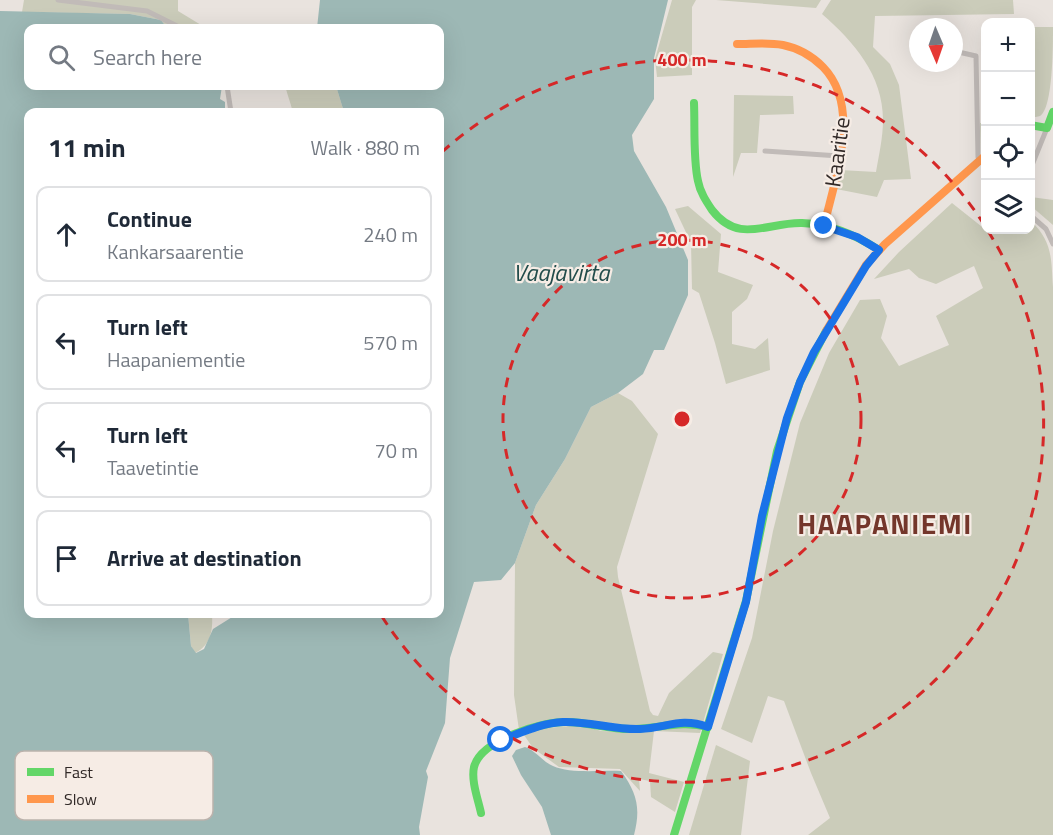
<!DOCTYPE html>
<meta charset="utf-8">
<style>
body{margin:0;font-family:"Titillium Web",sans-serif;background:#f2f2f3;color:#1f2937}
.controls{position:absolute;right:18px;top:18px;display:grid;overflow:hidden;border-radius:12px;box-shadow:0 6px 24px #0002}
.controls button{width:54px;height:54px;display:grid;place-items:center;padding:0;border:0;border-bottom:2px solid #e0e1e3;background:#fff;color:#1f2937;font:30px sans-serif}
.compass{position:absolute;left:909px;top:18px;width:54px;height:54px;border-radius:50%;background:#fff;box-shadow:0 6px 24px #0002;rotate:178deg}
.stop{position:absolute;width:18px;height:18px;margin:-14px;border:4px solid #1a73e8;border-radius:50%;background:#fff}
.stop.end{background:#1a73e8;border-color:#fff;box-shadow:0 2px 6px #0008}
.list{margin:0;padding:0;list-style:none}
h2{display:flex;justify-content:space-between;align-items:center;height:78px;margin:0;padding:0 24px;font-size:26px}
h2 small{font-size:20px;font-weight:400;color:#747a83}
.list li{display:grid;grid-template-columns:39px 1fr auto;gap:18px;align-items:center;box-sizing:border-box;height:96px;margin:0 12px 12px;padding:0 12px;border:2px solid #e0e1e3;border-radius:12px}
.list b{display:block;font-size:22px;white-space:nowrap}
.list p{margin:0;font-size:20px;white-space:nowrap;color:#747a83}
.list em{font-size:20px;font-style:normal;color:#747a83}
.icon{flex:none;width:33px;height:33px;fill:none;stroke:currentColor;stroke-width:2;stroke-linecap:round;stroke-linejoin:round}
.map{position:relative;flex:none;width:1053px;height:835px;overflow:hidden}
.search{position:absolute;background:#fff;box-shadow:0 6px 24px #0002;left:24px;top:24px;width:420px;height:66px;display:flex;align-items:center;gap:15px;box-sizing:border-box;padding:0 21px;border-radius:12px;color:#747a83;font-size:22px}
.panel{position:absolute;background:#fff;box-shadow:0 6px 24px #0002;left:24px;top:108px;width:420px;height:510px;border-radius:12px}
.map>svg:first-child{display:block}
.green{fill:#cbccba}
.water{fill:#9db8b5}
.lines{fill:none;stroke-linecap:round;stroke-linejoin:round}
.street{stroke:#c1bbb8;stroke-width:5}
.fast{stroke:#63d668;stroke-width:8}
.slow{stroke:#ff974d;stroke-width:8}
.route{stroke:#1a73e8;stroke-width:8}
.ring{fill:none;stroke:#d62828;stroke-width:3;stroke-dasharray:10 8}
.labels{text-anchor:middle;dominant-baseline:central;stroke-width:4.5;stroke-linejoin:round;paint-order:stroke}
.street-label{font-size:22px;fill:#312927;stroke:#f6ece5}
.water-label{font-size:24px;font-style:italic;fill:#224c4b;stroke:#f6ece5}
.district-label{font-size:28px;font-weight:bold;letter-spacing:1.5px;fill:#74362b;stroke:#f6ece5}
.key{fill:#f6ece5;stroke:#bbb2ac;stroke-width:1.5}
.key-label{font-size:16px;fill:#312927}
.centre{fill:#d62828;stroke:#f6ece5;stroke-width:3}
.ring-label{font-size:18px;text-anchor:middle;font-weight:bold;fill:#d62828;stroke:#f6ece5;stroke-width:4.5;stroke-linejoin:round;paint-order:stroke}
</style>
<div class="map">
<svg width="1053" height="835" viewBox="0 0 1053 835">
<rect width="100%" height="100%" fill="#e9e3de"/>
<!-- green -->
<g class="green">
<polygon points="24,0 178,0 178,11 206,28 167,28 161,20 130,14 22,12"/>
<polygon points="672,0 696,0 692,7 692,75 657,77 655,59"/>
<polygon points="716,0 821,0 816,8"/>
<path d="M 831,0 L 1013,0 L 1014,14 L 875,16 L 873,47 L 890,64 L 899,85 L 911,179 L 884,180 L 877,197 L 836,189 L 840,170 L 876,172 C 879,155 883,137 883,120 C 883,75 854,42 822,14 Z"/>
<path d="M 1031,27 L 1053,27 C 1053,44 1053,108 1040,116 C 1038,117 1033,117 1031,117 Z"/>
<polygon points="285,86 336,86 344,112 293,112"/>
<polygon points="734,95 793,96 794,114 760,115 757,153 741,153 733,177"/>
<polygon points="980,123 986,123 985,149 981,153"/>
<polygon points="1031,197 1053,200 1053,225 1031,206"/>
<path d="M 952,203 L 986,230 L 1030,230 L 1031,221 C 1053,242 1051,259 1053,287 L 1053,835 L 808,835 L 830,818 L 811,773 L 784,701 L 768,696 L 752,743 L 721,729 L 752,638 L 773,531 L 800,423 L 829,353 L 860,300 L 880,299 L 887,316 L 881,338 L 899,366 L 949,345 L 936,316 L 983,288 L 974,266 L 936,284 L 919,278 L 909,269 L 874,279 L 899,252 Z"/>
<polygon points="688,206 721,234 718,272 753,285 747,299 732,312 732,344 755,349 768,338 770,370 726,384 715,343 699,293 692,289 691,243 675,209"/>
<path d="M 618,393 L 632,401 L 658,434 L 617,567 L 618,577 L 650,711 L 653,715 L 658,716 L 669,693 L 713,652 L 723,654 L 700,733 L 654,731 L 649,773 L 684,782 L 675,812 L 651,797 L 650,781 L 639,779 L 640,791 L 620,769 L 559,767 L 533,748 L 524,735 L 546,728 L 582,725 L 601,731 L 633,732 C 613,712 545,727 519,730 L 514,695 L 515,563 L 536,505 L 565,459 L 591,407 Z"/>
<path d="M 188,614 L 212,614 C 213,630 211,645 195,653 L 191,646 Z"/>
<polygon points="716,745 750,761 741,835 689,835"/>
</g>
<!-- water -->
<g class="water">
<polygon points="320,0 668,0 654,58 654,99 632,135 634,151 666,207 688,260 688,295 664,350 654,350 643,374 618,393 591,407 565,459 536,505 515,563 501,580 474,582 450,658 445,723 426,771 428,777 419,827 420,835 0,835 0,11 130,14 161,20 167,28 28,28 28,86 222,86 220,99 225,102 225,109 228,111 28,112 28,614 188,614 191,646 196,653 204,649 213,629 237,614 440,614 440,112 344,112 336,86 440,86 440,28 317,28"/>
<path d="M 525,747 C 535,750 543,762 553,766 C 570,774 601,770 621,771 C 637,793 641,808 634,835 L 551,835 L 542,807 L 521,775 L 512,756 L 516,750 Z"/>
</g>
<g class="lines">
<!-- street -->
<g class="street">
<polyline points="58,0 147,11 181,28"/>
<polyline points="913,43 918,44"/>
<polyline points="954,51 976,56 978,157 980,160"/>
<polyline points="227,86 231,112"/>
<polyline points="765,151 839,156"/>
<polyline points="1030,170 1047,128"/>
<polyline points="1030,215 1046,229 1053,244"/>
</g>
<!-- fast -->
<g class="fast">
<path d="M 694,103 C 695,126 693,159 698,181 C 700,192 706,201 712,210 C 739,245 767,222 802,223 C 829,224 856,235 879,250"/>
<polyline points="1030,125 1047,128 1053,112"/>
<path d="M 481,813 C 478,799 471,781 474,767 C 481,740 540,722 566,722 C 587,722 608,729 630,729 C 657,729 681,720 708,727"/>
<polyline points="674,835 746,601 777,451 800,382 826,331"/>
</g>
<!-- slow -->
<g class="slow">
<path d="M 737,44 C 752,44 768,42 783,45 C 798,48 812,56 823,67 C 862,107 835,178 824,226"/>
<polyline points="826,331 866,265 885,244 986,155"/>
</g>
</g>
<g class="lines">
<!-- route -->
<path class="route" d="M 501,740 C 521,733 541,723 563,722 C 589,721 614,730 640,729 C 667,728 680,717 708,727 L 746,602 L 762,516 L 787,418 L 800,382 L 814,352 L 866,266 L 879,250 L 857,237 L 824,226"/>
</g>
<!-- distance rings -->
<g class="ring">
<circle cx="682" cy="419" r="179"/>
<path d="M442 152A359 359 0 0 1 985 226M988 231A359 359 0 0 1 381 615"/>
</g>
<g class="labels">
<!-- street labels -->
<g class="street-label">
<text transform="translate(837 152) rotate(-82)">Kaaritie</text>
</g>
<!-- water labels -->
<g class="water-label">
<text x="561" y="272">Vaajavirta</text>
</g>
<!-- district labels -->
<g class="district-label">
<text x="885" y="523">HAAPANIEMI</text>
</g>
</g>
<!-- legend -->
<rect x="15" y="751" width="198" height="69" rx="9" class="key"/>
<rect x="27" y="768" width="27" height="8" fill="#63d668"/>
<rect x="27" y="795" width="27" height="8" fill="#ff974d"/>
<g class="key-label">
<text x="64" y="778">Fast</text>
<text x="64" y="805">Slow</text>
</g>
<circle cx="682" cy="419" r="9" class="centre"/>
<g class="ring-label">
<text x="682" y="66">400 m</text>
<text x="682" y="246">200 m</text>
</g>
</svg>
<div class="controls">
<button>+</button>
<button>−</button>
<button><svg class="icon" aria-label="locate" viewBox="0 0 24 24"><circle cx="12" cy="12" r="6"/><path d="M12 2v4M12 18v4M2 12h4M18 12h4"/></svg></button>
<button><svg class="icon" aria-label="layers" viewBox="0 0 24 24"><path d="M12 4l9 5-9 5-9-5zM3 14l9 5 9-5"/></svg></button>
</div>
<svg class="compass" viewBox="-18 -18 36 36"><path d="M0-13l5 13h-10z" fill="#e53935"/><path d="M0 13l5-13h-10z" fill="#747a83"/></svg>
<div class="stop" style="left:501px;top:740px"></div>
<div class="stop end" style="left:824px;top:226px"></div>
<div class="search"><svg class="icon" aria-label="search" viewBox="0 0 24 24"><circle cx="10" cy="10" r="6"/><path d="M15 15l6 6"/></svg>Search here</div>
<section class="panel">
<h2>11 min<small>Walk · 880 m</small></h2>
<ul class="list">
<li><svg class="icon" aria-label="ahead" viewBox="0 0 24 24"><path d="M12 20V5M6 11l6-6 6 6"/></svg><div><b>Continue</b><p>Kankarsaarentie</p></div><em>240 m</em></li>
<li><svg class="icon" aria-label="left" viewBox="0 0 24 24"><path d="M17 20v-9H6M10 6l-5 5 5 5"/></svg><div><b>Turn left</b><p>Haapaniementie</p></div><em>570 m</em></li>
<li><svg class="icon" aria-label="left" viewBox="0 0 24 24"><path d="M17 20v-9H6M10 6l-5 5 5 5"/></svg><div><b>Turn left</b><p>Taavetintie</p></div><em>70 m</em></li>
<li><svg class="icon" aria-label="arrive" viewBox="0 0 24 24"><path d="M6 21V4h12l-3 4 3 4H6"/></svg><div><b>Arrive at destination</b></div></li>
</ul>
</section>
</div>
